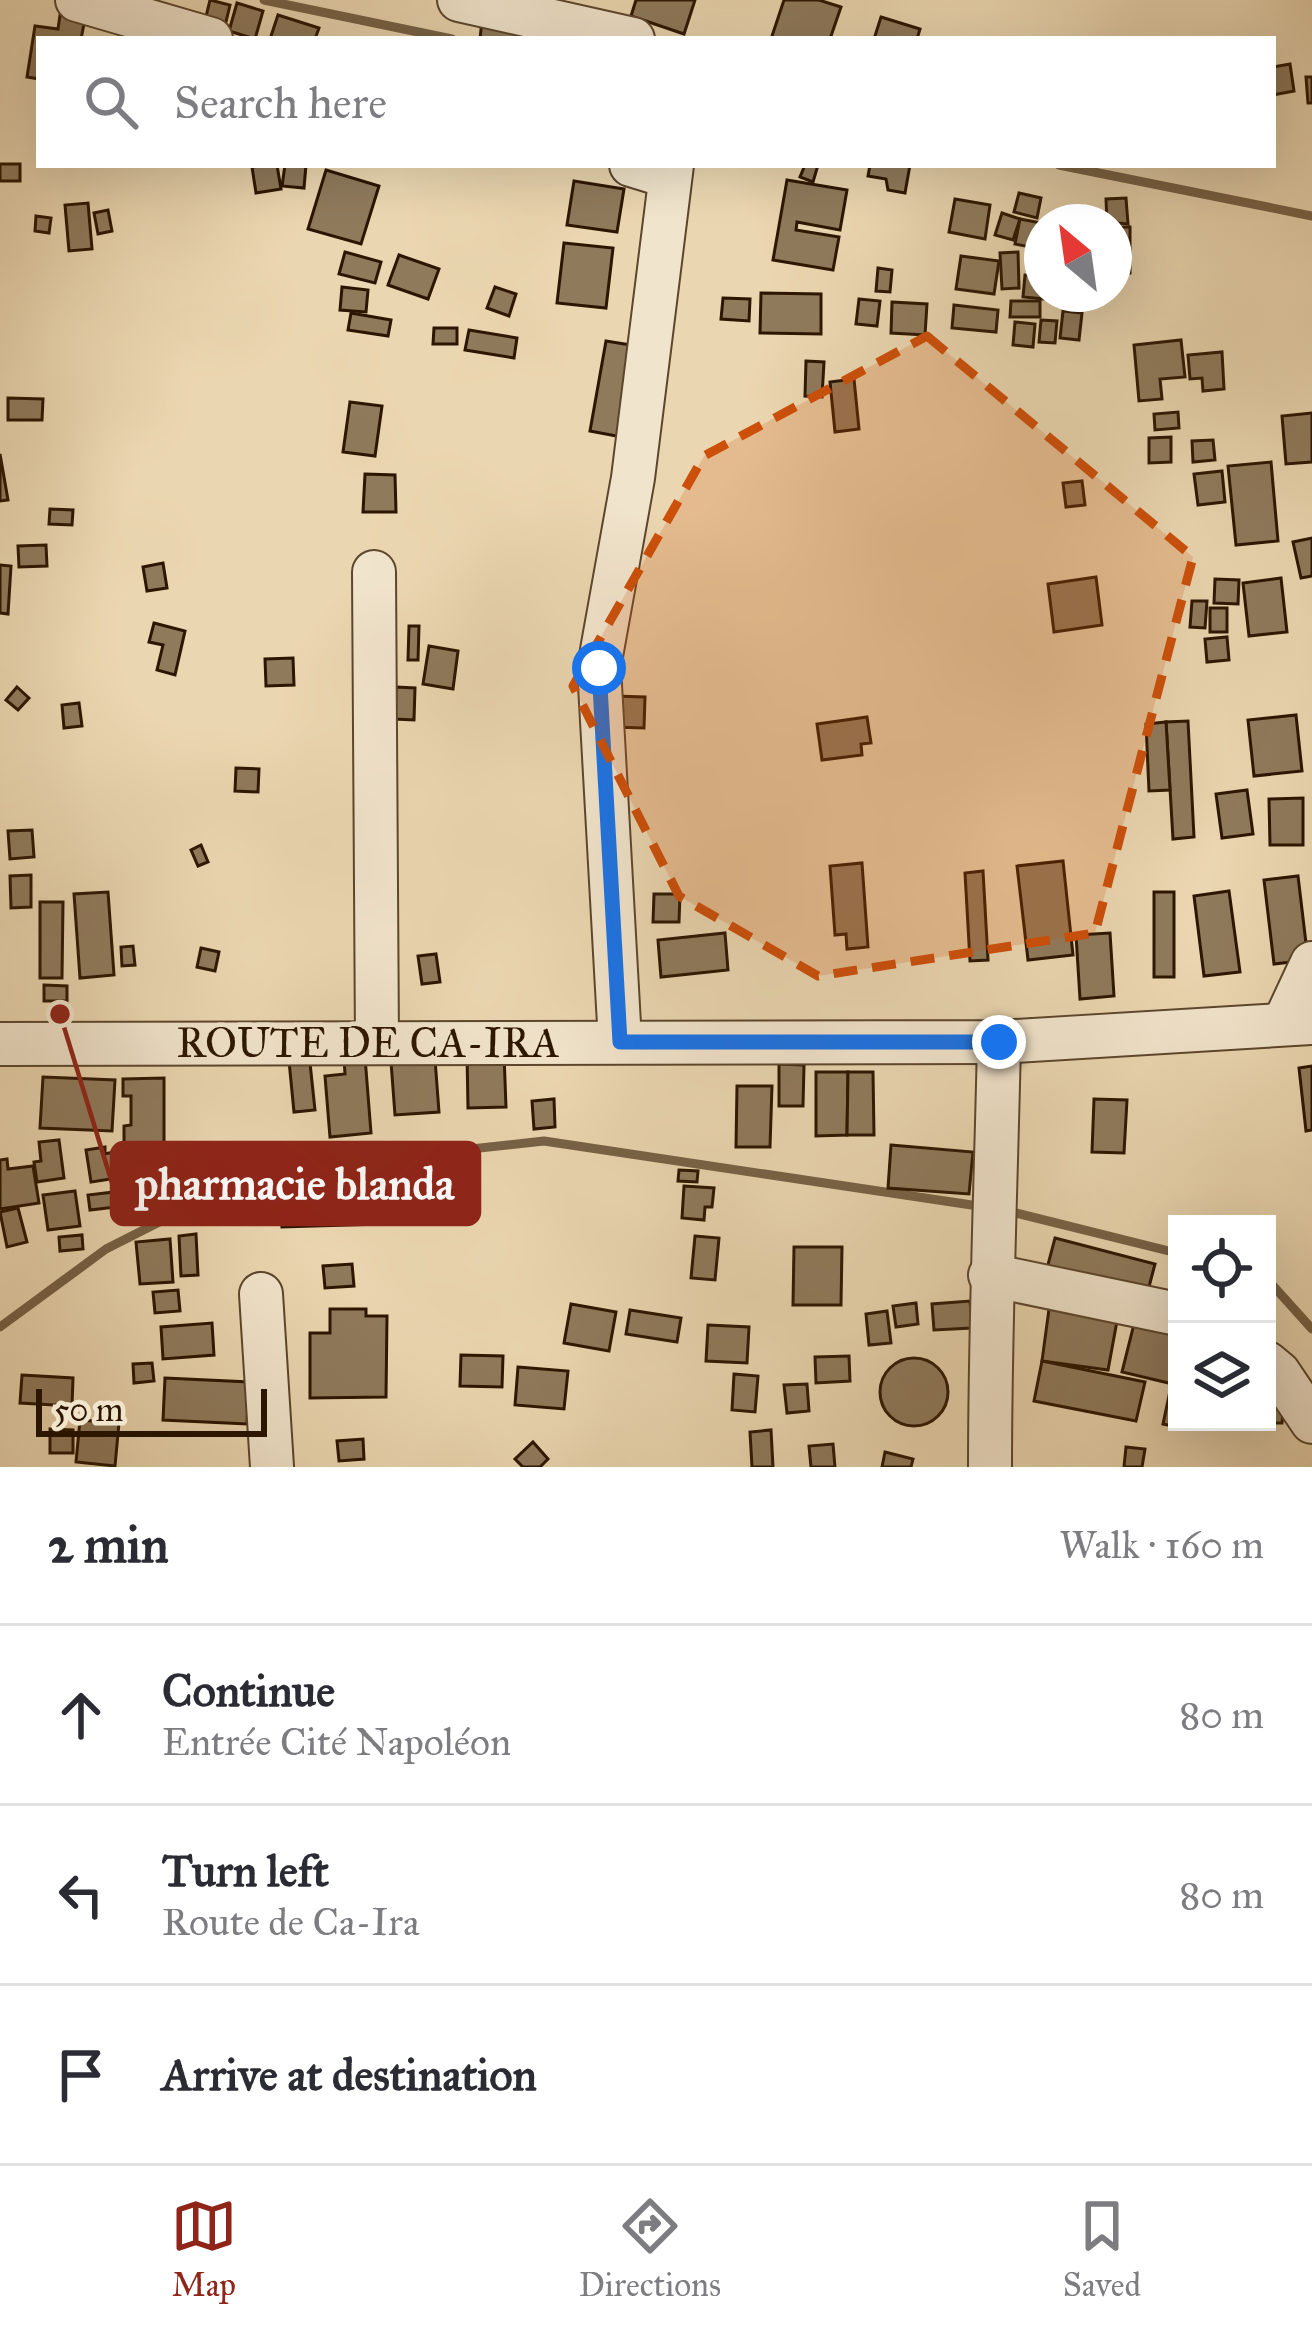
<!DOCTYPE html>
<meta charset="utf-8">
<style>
body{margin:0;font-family:"IM FELL Great Primer",serif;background:#f2f2f3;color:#2b2b33}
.controls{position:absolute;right:36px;bottom:36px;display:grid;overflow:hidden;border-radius:0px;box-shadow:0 12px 48px #0002}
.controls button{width:108px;height:108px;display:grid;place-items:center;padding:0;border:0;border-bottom:3px solid #e1e1e2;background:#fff;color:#2b2b33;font:60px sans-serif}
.compass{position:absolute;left:1024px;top:204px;width:108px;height:108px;border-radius:50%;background:#fff;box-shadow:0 12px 48px #0002;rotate:331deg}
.scale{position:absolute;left:36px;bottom:30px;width:231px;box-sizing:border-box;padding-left:12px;border:6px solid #2c1600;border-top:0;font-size:33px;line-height:42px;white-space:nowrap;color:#2c1600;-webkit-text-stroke:9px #f1e4cc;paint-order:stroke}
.stop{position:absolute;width:36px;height:36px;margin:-27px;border:9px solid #1a73e8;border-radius:50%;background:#fff}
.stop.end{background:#1a73e8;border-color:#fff;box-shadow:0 3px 12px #0008}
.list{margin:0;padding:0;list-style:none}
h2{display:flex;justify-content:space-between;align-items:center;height:156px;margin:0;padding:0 48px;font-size:51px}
h2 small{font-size:39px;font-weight:400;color:#7c7c81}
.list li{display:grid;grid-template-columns:78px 1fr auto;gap:36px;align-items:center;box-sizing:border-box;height:180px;padding:0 48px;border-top:3px solid #e1e1e2}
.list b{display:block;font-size:45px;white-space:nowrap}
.list p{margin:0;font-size:39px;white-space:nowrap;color:#7c7c81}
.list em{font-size:39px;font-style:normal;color:#7c7c81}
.icon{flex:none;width:66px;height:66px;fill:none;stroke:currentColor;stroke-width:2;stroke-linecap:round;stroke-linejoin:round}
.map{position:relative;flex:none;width:1312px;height:1467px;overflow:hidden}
.search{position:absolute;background:#fff;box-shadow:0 12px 48px #0002;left:36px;right:36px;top:36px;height:132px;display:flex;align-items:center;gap:30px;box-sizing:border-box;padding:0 42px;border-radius:0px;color:#7c7c81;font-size:45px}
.sheet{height:696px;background:#fff}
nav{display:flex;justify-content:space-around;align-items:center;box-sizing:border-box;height:168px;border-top:3px solid #e1e1e2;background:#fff;font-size:33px;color:#7c7c81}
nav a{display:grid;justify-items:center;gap:6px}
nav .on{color:#8f2418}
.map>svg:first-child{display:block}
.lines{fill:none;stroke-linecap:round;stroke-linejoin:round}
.stream{stroke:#776246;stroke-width:9}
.building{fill:#8f7a5c;stroke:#2c1600;stroke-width:3}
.minor-casing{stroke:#5c462c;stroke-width:46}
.minor{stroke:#f1e4cc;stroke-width:42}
.route{stroke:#1a73e8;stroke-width:15}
.marked{fill:#cc4f0a;fill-opacity:0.2;stroke:#cc4f0a;stroke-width:9;stroke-dasharray:24 15;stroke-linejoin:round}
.labels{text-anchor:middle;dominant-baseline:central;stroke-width:9;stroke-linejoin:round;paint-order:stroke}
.street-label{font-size:42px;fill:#2c1600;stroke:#f1e4cc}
.leader{fill:none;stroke:#8f2418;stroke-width:4.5}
.callout-dot{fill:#8f2418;stroke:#f1e4cc;stroke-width:4.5}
.callout{fill:#8f2418;stroke:#8f2418;stroke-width:4.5}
.callout-label{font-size:45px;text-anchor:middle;font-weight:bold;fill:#fff}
</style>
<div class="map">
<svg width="1312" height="1467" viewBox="0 0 1312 1467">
<rect width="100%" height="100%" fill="#ead6b0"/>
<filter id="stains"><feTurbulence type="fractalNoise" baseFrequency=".00167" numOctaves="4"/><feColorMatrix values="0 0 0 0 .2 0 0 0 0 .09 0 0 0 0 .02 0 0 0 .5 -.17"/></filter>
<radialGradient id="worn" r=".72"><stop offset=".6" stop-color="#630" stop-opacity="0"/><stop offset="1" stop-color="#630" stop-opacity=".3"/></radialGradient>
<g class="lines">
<!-- stream -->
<g class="stream">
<polyline points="264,0 452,39"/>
<polyline points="1059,165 1312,216"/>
<polyline points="1008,1211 1177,1253"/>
<polyline points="1267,1279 1312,1329"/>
<polyline points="0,1327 106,1249 258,1172 544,1141 985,1207"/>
</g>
</g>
<!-- building -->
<g class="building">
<polygon points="210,0 230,5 224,30 204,25"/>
<polygon points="636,0 695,0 684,34 631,16"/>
<polygon points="784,0 819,0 841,7 830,39 771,39"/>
<polygon points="237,3 263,11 255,39 229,31"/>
<polygon points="60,15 85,19 81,39 39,39 39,79 27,77 35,26 58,29"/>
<polygon points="278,15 319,28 315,39 270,39"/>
<polygon points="881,17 920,29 917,39 874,39"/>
<polygon points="482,20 526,24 524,39 480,39"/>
<polygon points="1290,64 1294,91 1273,95 1273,67"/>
<polygon points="1306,77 1312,77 1312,103 1308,103"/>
<rect x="0" y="164" width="20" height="17"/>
<polygon points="277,165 281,189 256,193 252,167"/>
<polygon points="285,165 306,165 304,188 282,186"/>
<polygon points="805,165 818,165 813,182 800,177"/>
<polygon points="870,165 910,165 905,193 888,190 886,179 868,176"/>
<polygon points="326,170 379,186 361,244 308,229"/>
<polygon points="787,180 847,190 840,230 797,222 796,230 839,237 833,270 773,260"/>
<polygon points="574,181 624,189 617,232 567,225"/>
<polygon points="1019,193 1041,198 1037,218 1014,212"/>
<polygon points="1126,198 1128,224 1107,222 1106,199"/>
<polygon points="955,199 990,205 985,239 949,232"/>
<polygon points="88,203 92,249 69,251 65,205"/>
<polygon points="108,210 112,231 98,234 94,213"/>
<polygon points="1002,213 1020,219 1013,240 995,235"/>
<polygon points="36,216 51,218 49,233 35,231"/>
<polygon points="1020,219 1041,223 1036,248 1015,244"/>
<rect x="1114" y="227" width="16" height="46"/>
<polygon points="564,243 613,248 606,308 557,303"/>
<polygon points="345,252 381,262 375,283 339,274"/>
<polygon points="1018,252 1019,288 1002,289 1000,253"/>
<polygon points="399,255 439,269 428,299 388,285"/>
<polygon points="961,256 999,261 994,294 956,289"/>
<polygon points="878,268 892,270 890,292 876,291"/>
<polygon points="1025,275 1042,276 1045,299 1023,297"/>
<polygon points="342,287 368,290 366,312 340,310"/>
<polygon points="495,287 516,294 509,316 487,308"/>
<polygon points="761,293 821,294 821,334 760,333"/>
<polygon points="723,298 750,299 749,321 721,319"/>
<polygon points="859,299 880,301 877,326 856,324"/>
<polygon points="1011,301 1040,301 1040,317 1010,317"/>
<polygon points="892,302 927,304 925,335 891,333"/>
<polygon points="954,305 998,310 996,332 952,328"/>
<polygon points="1063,311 1082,313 1079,340 1060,338"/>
<polygon points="351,313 391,320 388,336 348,330"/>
<polygon points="1041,320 1057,321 1055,343 1039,342"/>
<polygon points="1015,322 1035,324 1033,347 1013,345"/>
<polygon points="434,328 457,328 457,344 433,344"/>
<polygon points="469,330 517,338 514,358 465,350"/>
<polygon points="1181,340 1185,377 1160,379 1162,399 1139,401 1134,345"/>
<polygon points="606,341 643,347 627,438 590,431"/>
<polygon points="1222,352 1224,389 1203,391 1202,378 1190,379 1188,355"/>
<polygon points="806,361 824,362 822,397 805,396"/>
<polygon points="854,379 859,429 835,432 830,382"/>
<polygon points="8,398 43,399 42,420 8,420"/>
<polygon points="350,402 382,406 375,456 343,452"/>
<polygon points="1178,412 1179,428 1155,430 1154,414"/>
<polygon points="1312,413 1312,462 1286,464 1282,416"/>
<polygon points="1171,437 1171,462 1149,463 1149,438"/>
<polygon points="1213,440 1215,460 1193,462 1192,441"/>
<polygon points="0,454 8,500 0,501"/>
<polygon points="1271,462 1278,541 1236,545 1228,466"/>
<polygon points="1222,471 1225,502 1198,505 1194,474"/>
<polygon points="365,474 395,475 396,512 363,512"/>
<polygon points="1082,481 1085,505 1066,507 1063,483"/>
<polygon points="50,509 73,510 72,525 49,524"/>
<polygon points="1312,538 1312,576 1301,578 1293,542"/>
<polygon points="46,545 47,566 19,567 18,546"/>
<polygon points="163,563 167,588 147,591 143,567"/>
<polygon points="0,565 11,566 8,614 0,613"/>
<polygon points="1096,577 1102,625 1054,632 1048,584"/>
<polygon points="1281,578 1287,632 1249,636 1243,583"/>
<polygon points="1215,579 1239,580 1238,604 1214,603"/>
<polygon points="1192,601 1207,601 1205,628 1190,627"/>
<rect x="1210" y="608" width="17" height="24"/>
<polygon points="154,623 185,631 175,675 157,670 163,645 149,642"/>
<polygon points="409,626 419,626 418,660 408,660"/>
<polygon points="1227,637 1229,660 1207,662 1205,639"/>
<polygon points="429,646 458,651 453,689 423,684"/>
<polygon points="293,658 294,685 266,686 265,659"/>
<polygon points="17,687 29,698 18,710 6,700"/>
<polygon points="396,687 415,688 414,720 395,719"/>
<polygon points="613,696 645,697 644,728 612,727"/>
<polygon points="79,703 82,726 64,728 62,705"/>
<polygon points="1296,715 1302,771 1254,776 1248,720"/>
<polygon points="867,717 871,743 861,744 862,755 822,760 817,724"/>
<polygon points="1188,721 1194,837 1173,839 1166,722"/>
<polygon points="1166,722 1170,790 1149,791 1146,724"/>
<polygon points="236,768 259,769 258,792 235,791"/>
<polygon points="1247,790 1253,834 1222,838 1216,794"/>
<polygon points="1303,798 1303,845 1270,845 1269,799"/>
<polygon points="32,830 34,857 10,859 8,831"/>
<polygon points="201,845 208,862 198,866 191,850"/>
<polygon points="1063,861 1073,955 1028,960 1017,866"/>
<polygon points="862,863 868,947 847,949 846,934 835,935 830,866"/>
<polygon points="983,871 988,960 970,961 965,873"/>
<polygon points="31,875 31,907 11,908 10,876"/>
<polygon points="1298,876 1308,960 1274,964 1264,880"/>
<polygon points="1229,891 1240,972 1204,976 1194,896"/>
<polygon points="108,892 114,975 80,978 74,894"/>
<rect x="1154" y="892" width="20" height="85"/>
<polygon points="654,894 680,894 679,922 653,922"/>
<polygon points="40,902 63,902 62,978 40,978"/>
<polygon points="725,933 728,970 661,977 658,940"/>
<polygon points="1110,933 1114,996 1080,999 1076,935"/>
<polygon points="133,946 135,965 122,966 121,947"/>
<polygon points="201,948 219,952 215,971 197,967"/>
<polygon points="436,954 440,982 422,984 418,956"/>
<polygon points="44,985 67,986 67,1001 44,1001"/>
<polygon points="504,1054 506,1107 468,1108 467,1055"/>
<polygon points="365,1057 371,1133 330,1137 325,1076 345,1074 344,1059"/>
<polygon points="435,1059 439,1112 395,1115 391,1062"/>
<polygon points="289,1061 310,1063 315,1110 294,1112"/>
<polygon points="779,1064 804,1065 803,1106 779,1106"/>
<polygon points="1312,1066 1312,1130 1306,1131 1299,1068"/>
<polygon points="816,1072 848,1072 847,1135 816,1136"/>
<polygon points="848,1072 873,1072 874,1135 847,1135"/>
<polygon points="43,1077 115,1080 112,1131 40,1128"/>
<polygon points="164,1078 164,1143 124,1143 124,1126 131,1125 131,1096 123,1096 123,1079"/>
<polygon points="737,1086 772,1086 770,1147 736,1147"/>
<polygon points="554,1099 555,1127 534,1129 532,1101"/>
<polygon points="1094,1099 1127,1100 1124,1153 1092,1152"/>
<polygon points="59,1140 64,1178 37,1182 34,1162 41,1161 39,1142"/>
<polygon points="891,1145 973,1152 969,1194 888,1188"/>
<polygon points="105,1147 105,1154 113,1152 117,1178 91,1182 86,1150"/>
<polygon points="7,1159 8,1169 33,1166 39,1203 0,1209 0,1160"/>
<polygon points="679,1170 698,1171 697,1182 678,1181"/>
<polygon points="380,1181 381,1224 282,1227 281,1183"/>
<polygon points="684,1186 714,1188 712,1207 705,1207 704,1220 682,1218"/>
<polygon points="75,1191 80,1226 48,1230 43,1195"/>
<polygon points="114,1192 116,1207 90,1210 88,1195"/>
<polygon points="18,1208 27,1242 7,1247 0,1212"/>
<polygon points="196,1234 198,1275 181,1276 179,1236"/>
<polygon points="82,1235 83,1249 60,1251 59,1237"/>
<polygon points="695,1236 719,1238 715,1280 691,1278"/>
<polygon points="1055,1238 1155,1264 1145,1302 1045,1276"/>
<polygon points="170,1239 173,1282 140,1284 136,1242"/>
<polygon points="794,1247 842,1247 841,1305 793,1305"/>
<polygon points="352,1264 354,1286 325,1288 323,1266"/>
<polygon points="178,1290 180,1311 155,1313 153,1292"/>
<polygon points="970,1301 972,1328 934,1330 932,1304"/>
<polygon points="916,1303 918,1324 896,1327 893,1306"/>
<polygon points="571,1304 616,1312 609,1351 564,1343"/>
<polygon points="330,1309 366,1309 366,1316 387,1316 386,1397 310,1398 310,1333 330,1333"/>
<polygon points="1049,1309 1117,1321 1108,1370 1042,1361"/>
<polygon points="630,1310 681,1318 677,1342 626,1334"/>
<polygon points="887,1311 891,1343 869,1345 866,1314"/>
<polygon points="212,1323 214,1355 163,1359 161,1327"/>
<polygon points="1134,1324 1177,1334 1177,1385 1122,1372"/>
<polygon points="708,1325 749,1327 747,1363 706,1361"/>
<polygon points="461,1355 503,1356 502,1387 460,1386"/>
<polygon points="849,1356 850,1381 816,1383 815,1357"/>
<circle cx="914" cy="1392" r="34"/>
<polygon points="1042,1361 1145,1382 1136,1421 1034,1401"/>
<polygon points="152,1363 154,1381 134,1383 133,1364"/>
<polygon points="518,1367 568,1371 564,1409 515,1405"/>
<polygon points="734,1374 758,1376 755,1412 732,1410"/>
<polygon points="22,1375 73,1378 72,1406 20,1403"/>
<polygon points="165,1378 249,1382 247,1424 163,1420"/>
<polygon points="807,1384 809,1411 787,1413 784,1385"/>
<polygon points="1170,1391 1177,1392 1177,1422 1184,1422 1183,1428 1163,1424"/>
<polygon points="1267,1406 1284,1406 1282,1423 1256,1423 1267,1422"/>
<polygon points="80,1420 119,1423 115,1466 76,1462"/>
<polygon points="50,1429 73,1430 73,1453 50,1453"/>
<polygon points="771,1430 773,1467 752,1467 750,1432"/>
<polygon points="363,1439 364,1459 339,1461 337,1441"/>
<polygon points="533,1442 548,1459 540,1467 523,1467 515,1459"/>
<polygon points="833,1444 835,1467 811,1467 809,1446"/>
<polygon points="1126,1447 1145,1449 1142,1467 1124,1467"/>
<polygon points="885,1452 913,1459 911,1467 882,1467"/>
</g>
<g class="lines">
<!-- minor casing -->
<g class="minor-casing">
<g id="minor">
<polyline points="77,0 211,39"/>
<polyline points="459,0 633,39"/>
<polyline points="631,165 670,177"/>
<polyline points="374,572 377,1042"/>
<polyline points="1284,1023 1312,963"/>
<polyline points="620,1042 599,667 633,478 672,165"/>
<polyline points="0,1044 999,1042 1312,1023"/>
<polyline points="990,1275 1177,1314"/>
<polyline points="261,1294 272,1467"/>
<polyline points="1267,1363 1279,1373 1312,1422"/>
<path d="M 990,1467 C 990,1325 996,1184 999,1042"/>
</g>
</g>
<!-- minor -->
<use href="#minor" class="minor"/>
</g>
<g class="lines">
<!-- route -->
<polyline class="route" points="599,668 620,1042 999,1042"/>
</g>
<!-- marked area -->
<path class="marked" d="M 927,336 L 1193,557 L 1095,933 L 818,976 L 679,896 L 573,686 L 704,456 Z"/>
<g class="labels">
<!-- street labels -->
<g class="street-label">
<text x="368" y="1043">ROUTE DE CA-IRA</text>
</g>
</g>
<!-- callouts -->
<path class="leader" d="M60 1014L112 1183"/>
<circle class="callout-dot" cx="60" cy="1014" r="12"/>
<rect class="callout" x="112" y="1143" width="367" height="81" rx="12"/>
<g class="callout-label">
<text x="295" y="1199">pharmacie blanda</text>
</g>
<rect width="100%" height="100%" filter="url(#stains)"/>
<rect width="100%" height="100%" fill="url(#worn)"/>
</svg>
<div class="controls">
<button><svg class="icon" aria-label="locate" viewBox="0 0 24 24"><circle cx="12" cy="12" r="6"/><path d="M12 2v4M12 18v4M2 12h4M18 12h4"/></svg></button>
<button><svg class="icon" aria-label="layers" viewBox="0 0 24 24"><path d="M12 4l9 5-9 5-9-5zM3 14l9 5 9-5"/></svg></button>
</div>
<svg class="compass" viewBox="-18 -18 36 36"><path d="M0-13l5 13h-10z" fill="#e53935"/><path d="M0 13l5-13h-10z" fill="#7c7c81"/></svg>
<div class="scale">50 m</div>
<div class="stop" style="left:599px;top:668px"></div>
<div class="stop end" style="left:999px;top:1042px"></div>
<div class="search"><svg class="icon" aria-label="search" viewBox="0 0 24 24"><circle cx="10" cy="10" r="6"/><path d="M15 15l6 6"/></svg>Search here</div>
</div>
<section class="sheet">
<h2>2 min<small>Walk · 160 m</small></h2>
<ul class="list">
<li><svg class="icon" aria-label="ahead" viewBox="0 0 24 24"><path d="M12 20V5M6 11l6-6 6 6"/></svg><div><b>Continue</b><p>Entrée Cité Napoléon</p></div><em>80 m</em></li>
<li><svg class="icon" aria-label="left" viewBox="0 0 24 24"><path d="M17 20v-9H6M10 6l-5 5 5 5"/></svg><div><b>Turn left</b><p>Route de Ca-Ira</p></div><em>80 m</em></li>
<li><svg class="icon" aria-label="arrive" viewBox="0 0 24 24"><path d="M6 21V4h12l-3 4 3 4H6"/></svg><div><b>Arrive at destination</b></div></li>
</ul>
</section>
<nav>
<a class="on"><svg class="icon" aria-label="map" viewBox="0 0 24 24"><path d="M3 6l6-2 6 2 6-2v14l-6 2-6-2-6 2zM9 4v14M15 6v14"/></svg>Map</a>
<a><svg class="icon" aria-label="directions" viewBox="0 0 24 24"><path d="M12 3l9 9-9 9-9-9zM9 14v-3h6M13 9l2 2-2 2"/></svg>Directions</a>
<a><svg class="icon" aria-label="saved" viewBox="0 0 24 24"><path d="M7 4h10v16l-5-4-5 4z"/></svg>Saved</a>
</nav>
